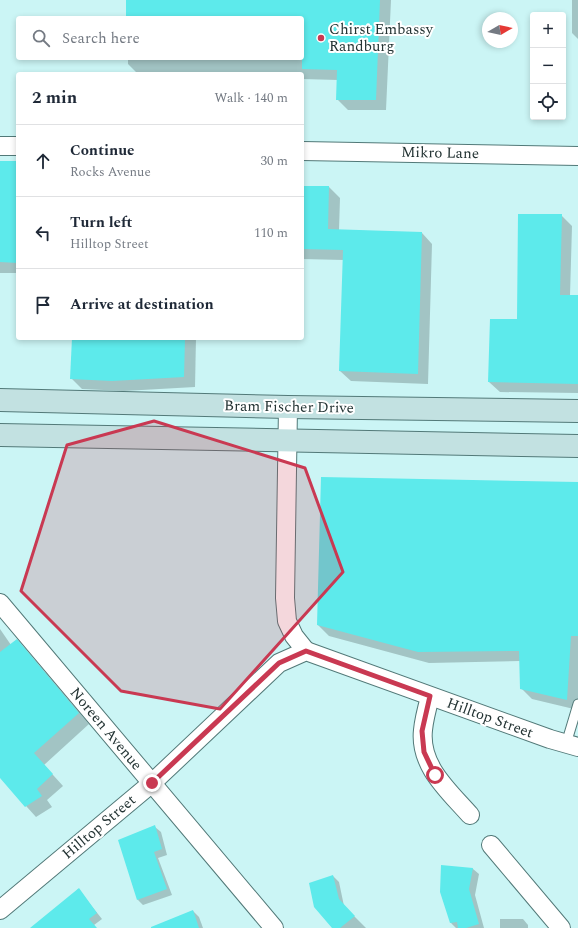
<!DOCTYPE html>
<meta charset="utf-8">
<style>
body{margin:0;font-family:Spectral,serif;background:#f6f6f7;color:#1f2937}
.controls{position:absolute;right:12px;top:12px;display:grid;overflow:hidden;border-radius:4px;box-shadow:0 2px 6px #0003}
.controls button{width:36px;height:36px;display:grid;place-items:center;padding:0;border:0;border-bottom:1px solid #e0e1e3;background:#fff;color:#1f2937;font:20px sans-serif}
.compass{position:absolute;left:482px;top:12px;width:36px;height:36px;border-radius:50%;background:#fff;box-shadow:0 2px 6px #0003;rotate:81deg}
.stop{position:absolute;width:12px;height:12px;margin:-9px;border:3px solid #c93952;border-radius:50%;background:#fff}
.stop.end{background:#c93952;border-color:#fff;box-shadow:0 1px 4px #0008}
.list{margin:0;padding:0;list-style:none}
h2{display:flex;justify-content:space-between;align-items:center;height:52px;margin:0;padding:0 16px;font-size:17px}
h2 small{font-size:13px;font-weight:400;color:#747a83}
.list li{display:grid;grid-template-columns:26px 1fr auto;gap:12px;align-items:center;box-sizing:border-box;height:72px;padding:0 16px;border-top:1px solid #e0e1e3}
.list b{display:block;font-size:15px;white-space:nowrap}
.list p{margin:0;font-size:13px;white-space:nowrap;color:#747a83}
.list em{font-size:13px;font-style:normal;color:#747a83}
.icon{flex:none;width:22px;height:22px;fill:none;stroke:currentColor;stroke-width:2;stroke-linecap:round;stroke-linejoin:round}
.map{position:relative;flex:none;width:578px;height:928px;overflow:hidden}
.search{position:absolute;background:#fff;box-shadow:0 2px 6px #0003;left:16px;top:16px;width:288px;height:44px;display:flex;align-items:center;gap:10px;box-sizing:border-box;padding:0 14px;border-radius:4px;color:#747a83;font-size:15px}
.panel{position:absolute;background:#fff;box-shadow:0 2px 6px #0003;left:16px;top:72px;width:288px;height:268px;border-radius:4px}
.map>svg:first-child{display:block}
.shadow{fill:#0003}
.building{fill:#5deaeb}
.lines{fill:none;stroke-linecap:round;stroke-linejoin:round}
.lane-casing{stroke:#527978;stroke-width:11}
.street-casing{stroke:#527978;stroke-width:20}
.secondary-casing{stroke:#527978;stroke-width:24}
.lane{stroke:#fff;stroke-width:9}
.street{stroke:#fff;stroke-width:18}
.secondary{stroke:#c2e1e1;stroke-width:22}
.route{stroke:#c93952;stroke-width:5}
.marked{fill:#c93952;fill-opacity:0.2;stroke:#c93952;stroke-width:3;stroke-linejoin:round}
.poi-dot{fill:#c93952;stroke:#fff;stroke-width:1.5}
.labels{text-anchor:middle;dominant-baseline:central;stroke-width:4;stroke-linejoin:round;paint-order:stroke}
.poi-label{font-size:15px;fill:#233333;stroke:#fff;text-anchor:start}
.street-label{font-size:15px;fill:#233333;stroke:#fff}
</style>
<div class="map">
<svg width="578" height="928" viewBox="0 0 578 928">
<rect width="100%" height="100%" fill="#cbf5f5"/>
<!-- shadow -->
<g class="shadow">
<polygon points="127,0 391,0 386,110 348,110 337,99 338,80 302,79 302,74 138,74 128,64 128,58 302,58 302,18 127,18"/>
<polygon points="572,0 578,0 578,39 572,33"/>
<rect x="0" y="162" width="18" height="111"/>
<polygon points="302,187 329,187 340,198 339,230 422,233 432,244 428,384 351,381 340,371 344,260 302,259"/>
<polygon points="561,215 572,226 570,296 578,296 578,393 500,392 489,382 518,320"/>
<polygon points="73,338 196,338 195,387 124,391 82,389 71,378"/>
<polygon points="578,483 578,710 532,699 521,688 520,661 429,663 329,636 318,625"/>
<polygon points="0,629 11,645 17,640 27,651 89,724 44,765 63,786 47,800 52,807 36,817 0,777"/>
<polygon points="155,827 161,832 167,855 158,858 172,895 143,905 138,900"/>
<polygon points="442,866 473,869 479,874 475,895 484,928 456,928 451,923 441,892"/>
<polygon points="333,876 339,882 344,906 366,928 334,928"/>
<polygon points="78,889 102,919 94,925 96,928 47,928"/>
<polygon points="193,911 199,917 203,928 172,928"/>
<polygon points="500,919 523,919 528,925 528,928 500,928"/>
</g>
<!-- building -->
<g class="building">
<polygon points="126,0 380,0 376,100 336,100 337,70 302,69 302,18 126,18"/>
<polygon points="0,161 18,161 18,263 0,262"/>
<polygon points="302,186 329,186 328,229 422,232 418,374 339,371 343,250 302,249"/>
<polygon points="518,214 562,214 560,295 578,295 578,384 488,382 490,319 517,319"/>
<polygon points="72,338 185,338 184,377 112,381 70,379"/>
<polygon points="321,477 578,482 578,636 571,636 567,700 520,689 519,651 418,652 317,625"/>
<polygon points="17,639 79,713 34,753 53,774 37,789 42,796 25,807 0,778 0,652"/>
<polygon points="155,825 162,849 154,852 167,889 137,900 118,840"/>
<polygon points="441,865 473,868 469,889 479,924 466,928 458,928 457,922 450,923 440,892"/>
<polygon points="333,875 339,899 355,916 340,928 332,928 314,907 309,883"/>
<polygon points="79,888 97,913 89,919 97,928 30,928"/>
<polygon points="193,910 199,928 151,928 151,927"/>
</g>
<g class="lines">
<!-- lane casing -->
<g class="lane-casing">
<polyline id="lane" points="566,744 578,704"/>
</g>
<!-- street casing -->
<g class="street-casing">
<g id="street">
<polyline points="0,146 18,146"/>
<polyline points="302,151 578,156"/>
<polyline points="288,407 285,598 287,621 294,636 306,651"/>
<polyline points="0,603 274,928"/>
<path d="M 430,697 C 427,708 424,719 423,730 C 419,766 449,791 470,815"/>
<polyline points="491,845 561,928"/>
<polyline points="0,910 152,783 279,663 306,651 550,739 578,747"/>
</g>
</g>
<!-- secondary casing -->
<g class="secondary-casing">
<g id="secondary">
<polyline points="0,400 288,407 578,411"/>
<polyline points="0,435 578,446"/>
</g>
</g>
<!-- lane -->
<use href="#lane" class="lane"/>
<!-- street -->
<use href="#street" class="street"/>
<!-- secondary -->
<use href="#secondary" class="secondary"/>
</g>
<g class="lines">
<!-- route -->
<polyline class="route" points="152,783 279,663 306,651 430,696 422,731 424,752 435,775"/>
</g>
<!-- marked area -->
<path class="marked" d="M 154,421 L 305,468 L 343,572 L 220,709 L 121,691 L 21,591 L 67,445 Z"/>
<!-- markers -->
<circle class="poi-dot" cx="321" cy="38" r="4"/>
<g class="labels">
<!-- poi labels -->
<g class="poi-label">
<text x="329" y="29">Chirst Embassy<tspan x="329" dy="17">Randburg</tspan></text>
</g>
<!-- street labels -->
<g class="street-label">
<text transform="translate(440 153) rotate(1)">Mikro Lane</text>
<text transform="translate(289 407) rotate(1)">Bram Fischer Drive</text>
<text transform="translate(490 718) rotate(20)">Hilltop Street</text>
<text transform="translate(106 729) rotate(50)">Noreen Avenue</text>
<text transform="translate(99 827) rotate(-40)">Hilltop Street</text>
</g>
</g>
</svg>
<div class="controls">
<button>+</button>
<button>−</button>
<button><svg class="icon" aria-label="locate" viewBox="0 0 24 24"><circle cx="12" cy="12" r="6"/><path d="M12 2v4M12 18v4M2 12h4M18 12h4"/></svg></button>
</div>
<svg class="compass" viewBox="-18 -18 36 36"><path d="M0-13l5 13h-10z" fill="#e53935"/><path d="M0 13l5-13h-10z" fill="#747a83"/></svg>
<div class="stop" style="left:435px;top:775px"></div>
<div class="stop end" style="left:152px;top:783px"></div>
<div class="search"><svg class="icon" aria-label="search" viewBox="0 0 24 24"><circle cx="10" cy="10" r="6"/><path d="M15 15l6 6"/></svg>Search here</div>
<section class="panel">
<h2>2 min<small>Walk · 140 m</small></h2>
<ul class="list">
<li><svg class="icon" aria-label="ahead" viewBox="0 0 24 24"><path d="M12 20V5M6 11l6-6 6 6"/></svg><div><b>Continue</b><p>Rocks Avenue</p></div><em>30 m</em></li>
<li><svg class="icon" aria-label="left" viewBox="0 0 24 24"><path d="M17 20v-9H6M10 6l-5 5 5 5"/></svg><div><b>Turn left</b><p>Hilltop Street</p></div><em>110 m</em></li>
<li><svg class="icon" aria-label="arrive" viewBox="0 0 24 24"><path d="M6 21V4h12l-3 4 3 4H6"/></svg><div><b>Arrive at destination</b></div></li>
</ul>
</section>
</div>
